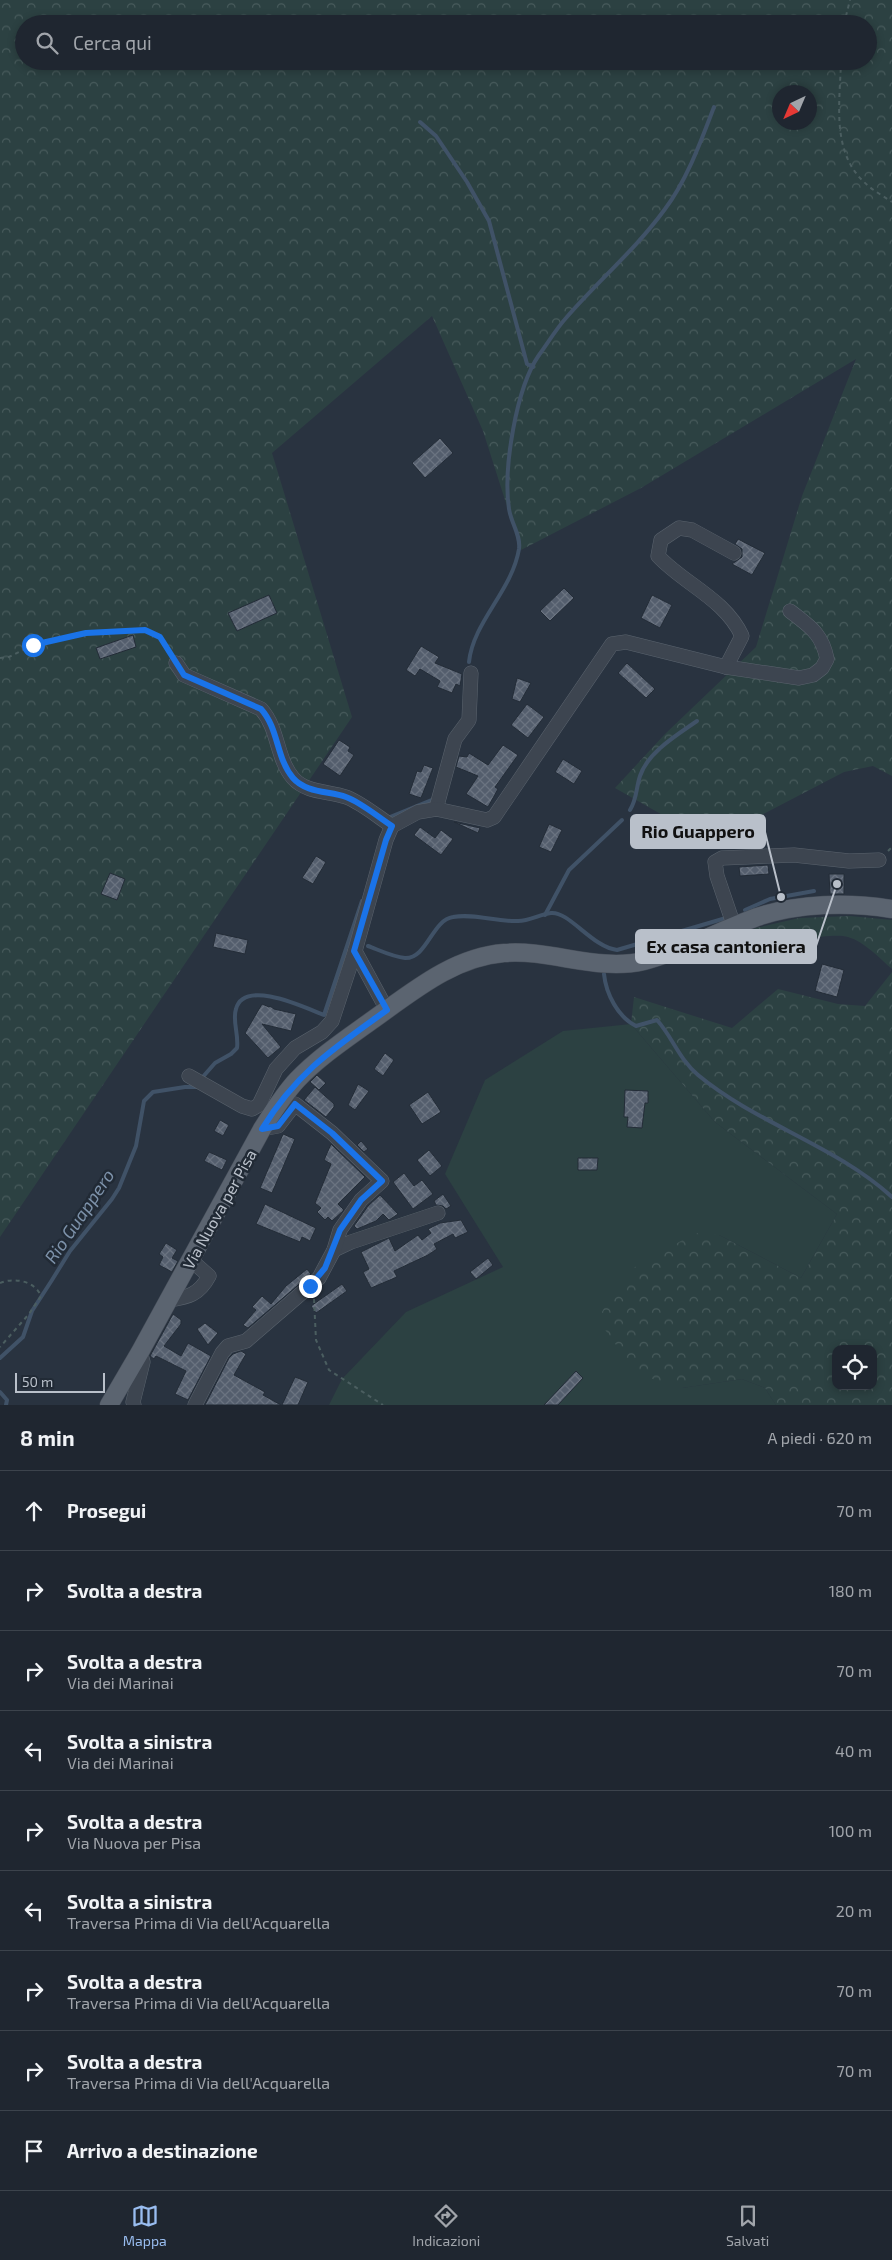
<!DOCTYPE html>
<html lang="it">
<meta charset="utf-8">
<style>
body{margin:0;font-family:"Exo 2",sans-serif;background:#272e38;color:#f1f3f6}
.controls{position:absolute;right:15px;bottom:15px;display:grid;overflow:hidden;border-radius:10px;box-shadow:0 2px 8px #0003}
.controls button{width:45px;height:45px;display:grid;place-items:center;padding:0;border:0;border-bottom:1px solid #3c434c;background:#1f2630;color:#f1f3f6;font:25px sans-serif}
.compass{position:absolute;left:772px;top:85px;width:45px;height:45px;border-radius:50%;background:#1f2630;box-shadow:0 2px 8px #0003;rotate:224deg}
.scale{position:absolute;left:15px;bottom:12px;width:90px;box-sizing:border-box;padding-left:5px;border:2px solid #b9c0ca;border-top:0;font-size:14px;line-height:18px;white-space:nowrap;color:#b9c0ca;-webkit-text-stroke:4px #212a35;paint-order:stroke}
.stop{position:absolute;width:15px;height:15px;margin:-11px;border:4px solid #1a73e8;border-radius:50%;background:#fff}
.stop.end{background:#1a73e8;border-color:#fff;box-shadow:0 1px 5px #0008}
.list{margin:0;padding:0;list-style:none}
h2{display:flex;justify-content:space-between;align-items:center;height:65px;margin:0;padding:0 20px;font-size:21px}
h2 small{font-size:16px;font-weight:400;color:#a1a5ab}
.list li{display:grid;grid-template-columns:32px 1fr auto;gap:15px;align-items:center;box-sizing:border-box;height:80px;padding:0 20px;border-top:1px solid #3c434c}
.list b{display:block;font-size:19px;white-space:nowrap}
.list p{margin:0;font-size:16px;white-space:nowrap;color:#a1a5ab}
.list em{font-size:16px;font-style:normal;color:#a1a5ab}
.icon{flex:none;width:28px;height:28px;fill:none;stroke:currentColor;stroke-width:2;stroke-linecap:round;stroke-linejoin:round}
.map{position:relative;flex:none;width:892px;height:1405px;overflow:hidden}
.search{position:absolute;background:#1f2630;box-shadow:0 2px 8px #0003;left:15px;right:15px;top:15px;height:55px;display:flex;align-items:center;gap:12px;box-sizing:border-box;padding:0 18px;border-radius:28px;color:#a1a5ab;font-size:19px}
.sheet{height:785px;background:#1f2630}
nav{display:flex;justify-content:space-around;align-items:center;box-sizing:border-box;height:70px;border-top:1px solid #3c434c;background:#1f2630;font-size:14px;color:#a1a5ab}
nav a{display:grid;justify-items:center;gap:2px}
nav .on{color:#99bdf0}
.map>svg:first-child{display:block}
.green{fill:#2c4142}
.forest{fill:url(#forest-crowns);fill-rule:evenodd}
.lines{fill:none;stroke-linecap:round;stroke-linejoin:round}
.stream{stroke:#405267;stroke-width:4}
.building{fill:url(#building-cross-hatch);stroke:#232c37}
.minor-casing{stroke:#5a636d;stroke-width:15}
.major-casing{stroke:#464e59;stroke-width:19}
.path{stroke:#4b5e60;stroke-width:2;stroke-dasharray:4 4;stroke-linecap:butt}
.minor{stroke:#3d4550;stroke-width:14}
.major{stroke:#5b6470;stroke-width:18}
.route{stroke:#1a73e8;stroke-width:6}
.labels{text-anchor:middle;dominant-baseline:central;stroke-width:5;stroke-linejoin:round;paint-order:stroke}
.street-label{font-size:16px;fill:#b9c0ca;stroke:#212a35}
.water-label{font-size:18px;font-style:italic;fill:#7d92aa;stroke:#212a35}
.leader{fill:none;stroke:#b9c0ca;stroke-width:2}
.callout-dot{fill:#b9c0ca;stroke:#212a35;stroke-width:2}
.callout{fill:#b9c0ca;stroke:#b9c0ca;stroke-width:2}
.callout-label{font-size:18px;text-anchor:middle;font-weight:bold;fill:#111}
</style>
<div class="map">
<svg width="892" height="1405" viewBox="0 0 892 1405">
<defs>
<pattern id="forest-crowns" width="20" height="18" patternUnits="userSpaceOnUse" patternTransform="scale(1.25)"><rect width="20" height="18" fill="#2c4142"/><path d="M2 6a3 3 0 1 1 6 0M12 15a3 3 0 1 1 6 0" fill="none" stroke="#485b5c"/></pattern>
<pattern id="building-cross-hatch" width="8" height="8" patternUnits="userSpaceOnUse" patternTransform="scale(1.25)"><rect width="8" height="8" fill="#545e6d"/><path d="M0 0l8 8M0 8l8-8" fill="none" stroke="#6a7380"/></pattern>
</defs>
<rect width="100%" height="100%" fill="#293340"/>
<!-- green -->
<polygon class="green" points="631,1024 715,1122 837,1214 801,1278 719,1235 682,1388 742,1379 765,1388 776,1405 329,1405 342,1379 406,1312 503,1267 445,1174 485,1080 563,1031"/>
<!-- forest -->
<g class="forest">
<path d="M 0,0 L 892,0 L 892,776 L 873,766 L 844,772 L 710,842 L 615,788 L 665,734 L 756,647 L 802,496 L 856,359 L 641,488 L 521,550 L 483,431 L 432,316 L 272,453 L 352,717 L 0,1237 ZM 24,24 L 868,24 L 868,61 L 24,61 ZM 780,92 L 810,92 L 810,122 L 780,122 Z"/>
<path d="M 850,916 L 892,920 L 892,969 C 879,958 865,942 848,937 C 829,931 748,949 725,954 L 721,942 L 756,928 L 799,918 Z"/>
<path d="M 892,972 L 892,1405 L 776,1405 L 765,1388 L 742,1379 L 682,1388 L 637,1374 L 598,1320 L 613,1290 L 635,1267 L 695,1233 L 719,1235 L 801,1278 L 837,1214 L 715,1122 L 631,1024 L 634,997 L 732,1028 L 778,989 L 838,1004 L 865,1006 ZM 836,1349 L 873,1349 L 873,1386 L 836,1386 Z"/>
</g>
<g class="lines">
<!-- stream -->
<g class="stream">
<polyline points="420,122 436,136 467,182 489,221 527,364 533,367"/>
<path d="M 469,662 C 473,622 512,591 519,549 C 521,535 511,523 509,509 C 503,469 516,388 539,355 C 548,343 556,329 566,318 C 598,281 636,249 665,209 C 687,180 701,141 714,107"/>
<path d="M 630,810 C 637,799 636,788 640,776 C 648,752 677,735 697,721"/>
<polyline points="390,817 434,799"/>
<polyline points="745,910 770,899 814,891"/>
<polyline points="545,915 569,870 622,820"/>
<path d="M 368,946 C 379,950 393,957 405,958 C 427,959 432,920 453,917 C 474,913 496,922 518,921 C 530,921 540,914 551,913 C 569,911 592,947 617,950 L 726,918"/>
<path d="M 604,974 C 606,994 618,1017 636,1026 L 657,1020 C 673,1038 679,1059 698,1075 C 757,1124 835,1145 892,1197"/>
<path d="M 201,1079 L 215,1063 L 231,1054 L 237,1048 C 239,1035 232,1020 236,1009 C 244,978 306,1008 324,1015 L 362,901"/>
<polyline points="0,1358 23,1337 32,1311 52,1280 70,1251 112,1199 119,1188 136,1146 144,1101 153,1092 185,1087 197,1087"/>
<polyline points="0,1392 7,1400 6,1405"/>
</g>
</g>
<!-- building -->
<g class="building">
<polygon points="440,438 453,453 425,478 412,463"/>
<polygon points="738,539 765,553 752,575 732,564 742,557 742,549 735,544"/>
<polygon points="564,588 574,598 550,621 540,611"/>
<polygon points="269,595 277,613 237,631 228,613"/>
<polygon points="652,595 672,605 660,628 641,618"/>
<polygon points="133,635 136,647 100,659 96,648"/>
<polygon points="421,646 439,657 435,663 462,674 460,686 456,684 452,693 437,687 440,681 420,669 415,676 406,670"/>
<polygon points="627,663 655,689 646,698 618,673"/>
<polygon points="517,678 531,683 520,702 512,699"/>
<polygon points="527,704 544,717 528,738 511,725"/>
<polygon points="339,740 350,747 348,751 354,755 340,776 323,764"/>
<polygon points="503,745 518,755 495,787 498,789 488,807 466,794 478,776 456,767 459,756 467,757 469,753 488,765"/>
<polygon points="563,759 582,771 574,784 555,772"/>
<polygon points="424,765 433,768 421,798 409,794 417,771 421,772"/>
<polygon points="454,822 480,828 478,833"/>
<polygon points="549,824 562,830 551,852 539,847"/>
<polygon points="420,827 435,838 441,830 453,839 441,855 414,835"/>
<polygon points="316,856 326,862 313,884 302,878"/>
<polygon points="768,865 769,874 740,876 739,867"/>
<polygon points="110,873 125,879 117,900 101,894"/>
<polygon points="829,874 844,874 844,894 830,894"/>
<polygon points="216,933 248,940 245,954 213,947"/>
<polygon points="822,964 844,970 837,997 815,991"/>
<polygon points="262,1004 269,1007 270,1006 274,1009 296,1014 291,1031 262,1024 281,1047 268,1058 245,1033"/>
<polygon points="385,1053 394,1060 383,1076 374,1069"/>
<polygon points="317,1075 326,1083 319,1090 310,1082"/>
<polygon points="358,1084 369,1091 355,1110 348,1105"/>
<polygon points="315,1087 334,1104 334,1107 326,1117 304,1100"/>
<polygon points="625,1090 648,1091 648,1103 645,1103 642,1128 627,1127 628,1117 624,1117"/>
<polygon points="428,1092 441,1112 422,1124 409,1105"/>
<polygon points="220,1120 229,1125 223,1136 214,1131"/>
<polygon points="283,1134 295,1139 272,1193 260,1188"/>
<polygon points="361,1141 368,1149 364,1152 357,1145"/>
<polygon points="331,1144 365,1177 338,1204 344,1210 332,1221 328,1217 325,1220 317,1212 321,1208 315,1203 331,1164 324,1160"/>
<polygon points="429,1150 442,1166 430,1176 417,1160"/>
<polygon points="209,1152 227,1160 222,1170 204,1161"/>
<polygon points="578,1158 598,1158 597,1170 578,1170"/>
<polygon points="404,1173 414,1186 422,1180 433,1194 413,1209 393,1182"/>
<polygon points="443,1194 451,1206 446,1209 443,1206 436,1205 434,1201"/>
<polygon points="380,1195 398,1214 389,1220 383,1214 376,1221 357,1229 354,1226 368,1206"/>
<polygon points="265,1204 316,1228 310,1241 302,1237 300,1242 256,1224"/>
<polygon points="461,1220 468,1232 455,1238 453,1234 434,1244 437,1249 428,1255 394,1271 397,1277 371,1288 363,1272 369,1269 361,1252 389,1238 395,1251 418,1235 422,1240 431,1233 428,1229 440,1223"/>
<polygon points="166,1243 177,1250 172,1258 178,1261 172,1272 159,1265 163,1257 159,1254"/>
<polygon points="488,1258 493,1265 476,1279 470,1272"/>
<polygon points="307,1269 311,1274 248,1328 243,1325 256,1310 252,1307 262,1296 271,1304 286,1286"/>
<polygon points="342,1284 347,1291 316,1313 311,1306"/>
<polygon points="173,1314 181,1320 181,1324 164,1346 181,1356 188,1343 211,1356 188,1400 175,1394 186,1371 156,1356 154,1359 150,1356"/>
<polygon points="205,1323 218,1333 208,1345 197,1329"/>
<polygon points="241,1351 246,1354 234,1375 265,1392 263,1395 281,1405 205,1405 229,1358 233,1354"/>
<polygon points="576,1371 583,1378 558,1405 544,1405"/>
<polygon points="295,1377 308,1382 298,1405 282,1405"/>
</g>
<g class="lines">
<!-- minor casing -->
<g class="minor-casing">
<g id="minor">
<path d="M 176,663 L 184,675 L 261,709 C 279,729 276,758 293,778 C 306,793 329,791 346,797 C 362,803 378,817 392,826"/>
<path d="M 726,667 L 742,636 C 725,599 684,584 658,556 L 661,540 L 679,528 L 692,530 L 734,553"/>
<polyline points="436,809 455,739 469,720 471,673"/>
<polyline points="734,926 717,876 715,862 722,858 794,855 849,861 879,860"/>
<path d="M 387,1010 L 355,951 L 386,840 L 392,826 L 418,812 L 436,809 L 487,820 L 494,817 L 612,644 L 626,642 L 726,667 L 799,678 L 813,675 L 822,668 L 827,659 C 822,633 809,626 790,611"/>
<polyline points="189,1076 242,1106 252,1109 259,1105 276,1069 295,1048 322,1032 332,1021 355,951"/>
<polyline points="334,1250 351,1242 438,1213"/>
<path d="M 169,1300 C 188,1297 199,1295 209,1276 L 191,1260"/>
<polyline points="134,1405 133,1402 143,1362 140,1352"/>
<polyline points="195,1405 222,1353 228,1346 246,1341 319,1278 334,1250 340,1230 361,1200 382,1181 332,1133 295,1104 278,1126 262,1129"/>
</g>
</g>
<!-- major casing -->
<g class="major-casing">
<path id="major" d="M 109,1405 L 140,1352 L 262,1129 C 273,1112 283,1095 297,1080 C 319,1057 346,1039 371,1021 C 412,992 453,957 504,953 C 551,949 597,972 644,961 C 683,951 719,931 757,917 C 799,903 848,902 892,909"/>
</g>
<!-- path -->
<g class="path">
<polyline points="844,24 850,0"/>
<path d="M 841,61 C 840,102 831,151 864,182 C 872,190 883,196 892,202"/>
<polyline points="0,658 9,657 33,645 86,633 145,629 160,637 169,652"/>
<polyline points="888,851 892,847"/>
<path d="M 0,1283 C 14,1277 35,1281 41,1296 L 29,1314 L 0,1347"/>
<polyline points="314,1299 316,1340 329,1370 383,1405"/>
</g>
<!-- minor -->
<use href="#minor" class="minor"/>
<!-- major -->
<use href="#major" class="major"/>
</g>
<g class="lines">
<!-- route -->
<path class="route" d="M 33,645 L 86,633 L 145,630 L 160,637 L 184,675 L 261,709 C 279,729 276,758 293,778 C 306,793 329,791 346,797 C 362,803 378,817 392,826 L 386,840 L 354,951 L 387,1010 C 334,1048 297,1072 262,1129 L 278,1126 L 295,1104 L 332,1133 L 382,1181 L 361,1200 L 340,1230 L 325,1268 L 310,1286"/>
</g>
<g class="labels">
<!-- street labels -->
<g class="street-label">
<text transform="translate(219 1209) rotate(-61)">Via Nuova per Pisa</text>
</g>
<!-- water labels -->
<g class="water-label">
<text transform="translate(79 1216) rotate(-56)">Rio Guappero</text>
</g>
</g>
<!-- callouts -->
<path class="leader" d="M781 897L765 832M837 884L816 946"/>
<g class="callout-dot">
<circle cx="781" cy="897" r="5"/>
<circle cx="837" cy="884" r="5"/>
</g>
<g class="callout">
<rect x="631" y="815" width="134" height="33" rx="5"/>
<rect x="636" y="930" width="180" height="33" rx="5"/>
</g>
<g class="callout-label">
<text x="698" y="838">Rio Guappero</text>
<text x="726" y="953">Ex casa cantoniera</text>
</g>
</svg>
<div class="controls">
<button><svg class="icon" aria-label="locate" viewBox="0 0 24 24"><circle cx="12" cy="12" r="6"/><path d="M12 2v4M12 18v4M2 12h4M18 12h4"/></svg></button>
</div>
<svg class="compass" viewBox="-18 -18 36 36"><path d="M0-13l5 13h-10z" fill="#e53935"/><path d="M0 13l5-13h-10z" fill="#a1a5ab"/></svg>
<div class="scale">50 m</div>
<div class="stop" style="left:33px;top:645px"></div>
<div class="stop end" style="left:310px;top:1286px"></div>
<div class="search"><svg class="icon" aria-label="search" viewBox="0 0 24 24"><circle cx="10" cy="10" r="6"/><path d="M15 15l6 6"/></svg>Cerca qui</div>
</div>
<section class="sheet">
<h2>8 min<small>A piedi · 620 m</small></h2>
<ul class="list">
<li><svg class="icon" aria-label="ahead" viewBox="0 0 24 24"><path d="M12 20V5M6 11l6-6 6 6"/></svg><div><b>Prosegui</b></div><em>70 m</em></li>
<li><svg class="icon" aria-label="right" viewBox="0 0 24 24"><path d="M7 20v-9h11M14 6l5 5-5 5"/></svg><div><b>Svolta a destra</b></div><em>180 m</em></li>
<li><svg class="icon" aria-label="right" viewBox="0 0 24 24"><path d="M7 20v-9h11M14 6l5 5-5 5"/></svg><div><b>Svolta a destra</b><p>Via dei Marinai</p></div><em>70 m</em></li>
<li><svg class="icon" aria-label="left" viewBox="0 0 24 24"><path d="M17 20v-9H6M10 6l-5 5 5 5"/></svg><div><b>Svolta a sinistra</b><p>Via dei Marinai</p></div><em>40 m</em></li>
<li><svg class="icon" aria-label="right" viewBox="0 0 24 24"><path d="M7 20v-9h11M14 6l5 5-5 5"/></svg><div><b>Svolta a destra</b><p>Via Nuova per Pisa</p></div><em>100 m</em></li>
<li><svg class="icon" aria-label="left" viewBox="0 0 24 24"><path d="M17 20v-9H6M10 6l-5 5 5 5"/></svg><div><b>Svolta a sinistra</b><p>Traversa Prima di Via dell'Acquarella</p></div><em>20 m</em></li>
<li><svg class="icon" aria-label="right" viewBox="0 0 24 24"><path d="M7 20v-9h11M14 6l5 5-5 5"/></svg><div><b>Svolta a destra</b><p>Traversa Prima di Via dell'Acquarella</p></div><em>70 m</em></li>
<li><svg class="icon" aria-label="right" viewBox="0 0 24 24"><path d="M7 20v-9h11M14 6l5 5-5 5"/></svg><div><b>Svolta a destra</b><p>Traversa Prima di Via dell'Acquarella</p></div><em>70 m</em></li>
<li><svg class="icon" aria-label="arrive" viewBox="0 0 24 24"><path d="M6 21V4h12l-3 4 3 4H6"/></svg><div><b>Arrivo a destinazione</b></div></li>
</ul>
</section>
<nav>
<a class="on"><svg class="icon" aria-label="map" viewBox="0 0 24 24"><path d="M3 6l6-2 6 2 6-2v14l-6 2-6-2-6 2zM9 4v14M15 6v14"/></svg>Mappa</a>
<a><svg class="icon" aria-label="directions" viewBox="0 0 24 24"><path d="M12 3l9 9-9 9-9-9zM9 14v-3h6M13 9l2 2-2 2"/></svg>Indicazioni</a>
<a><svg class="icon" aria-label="saved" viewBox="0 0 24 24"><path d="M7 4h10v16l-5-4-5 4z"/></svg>Salvati</a>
</nav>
